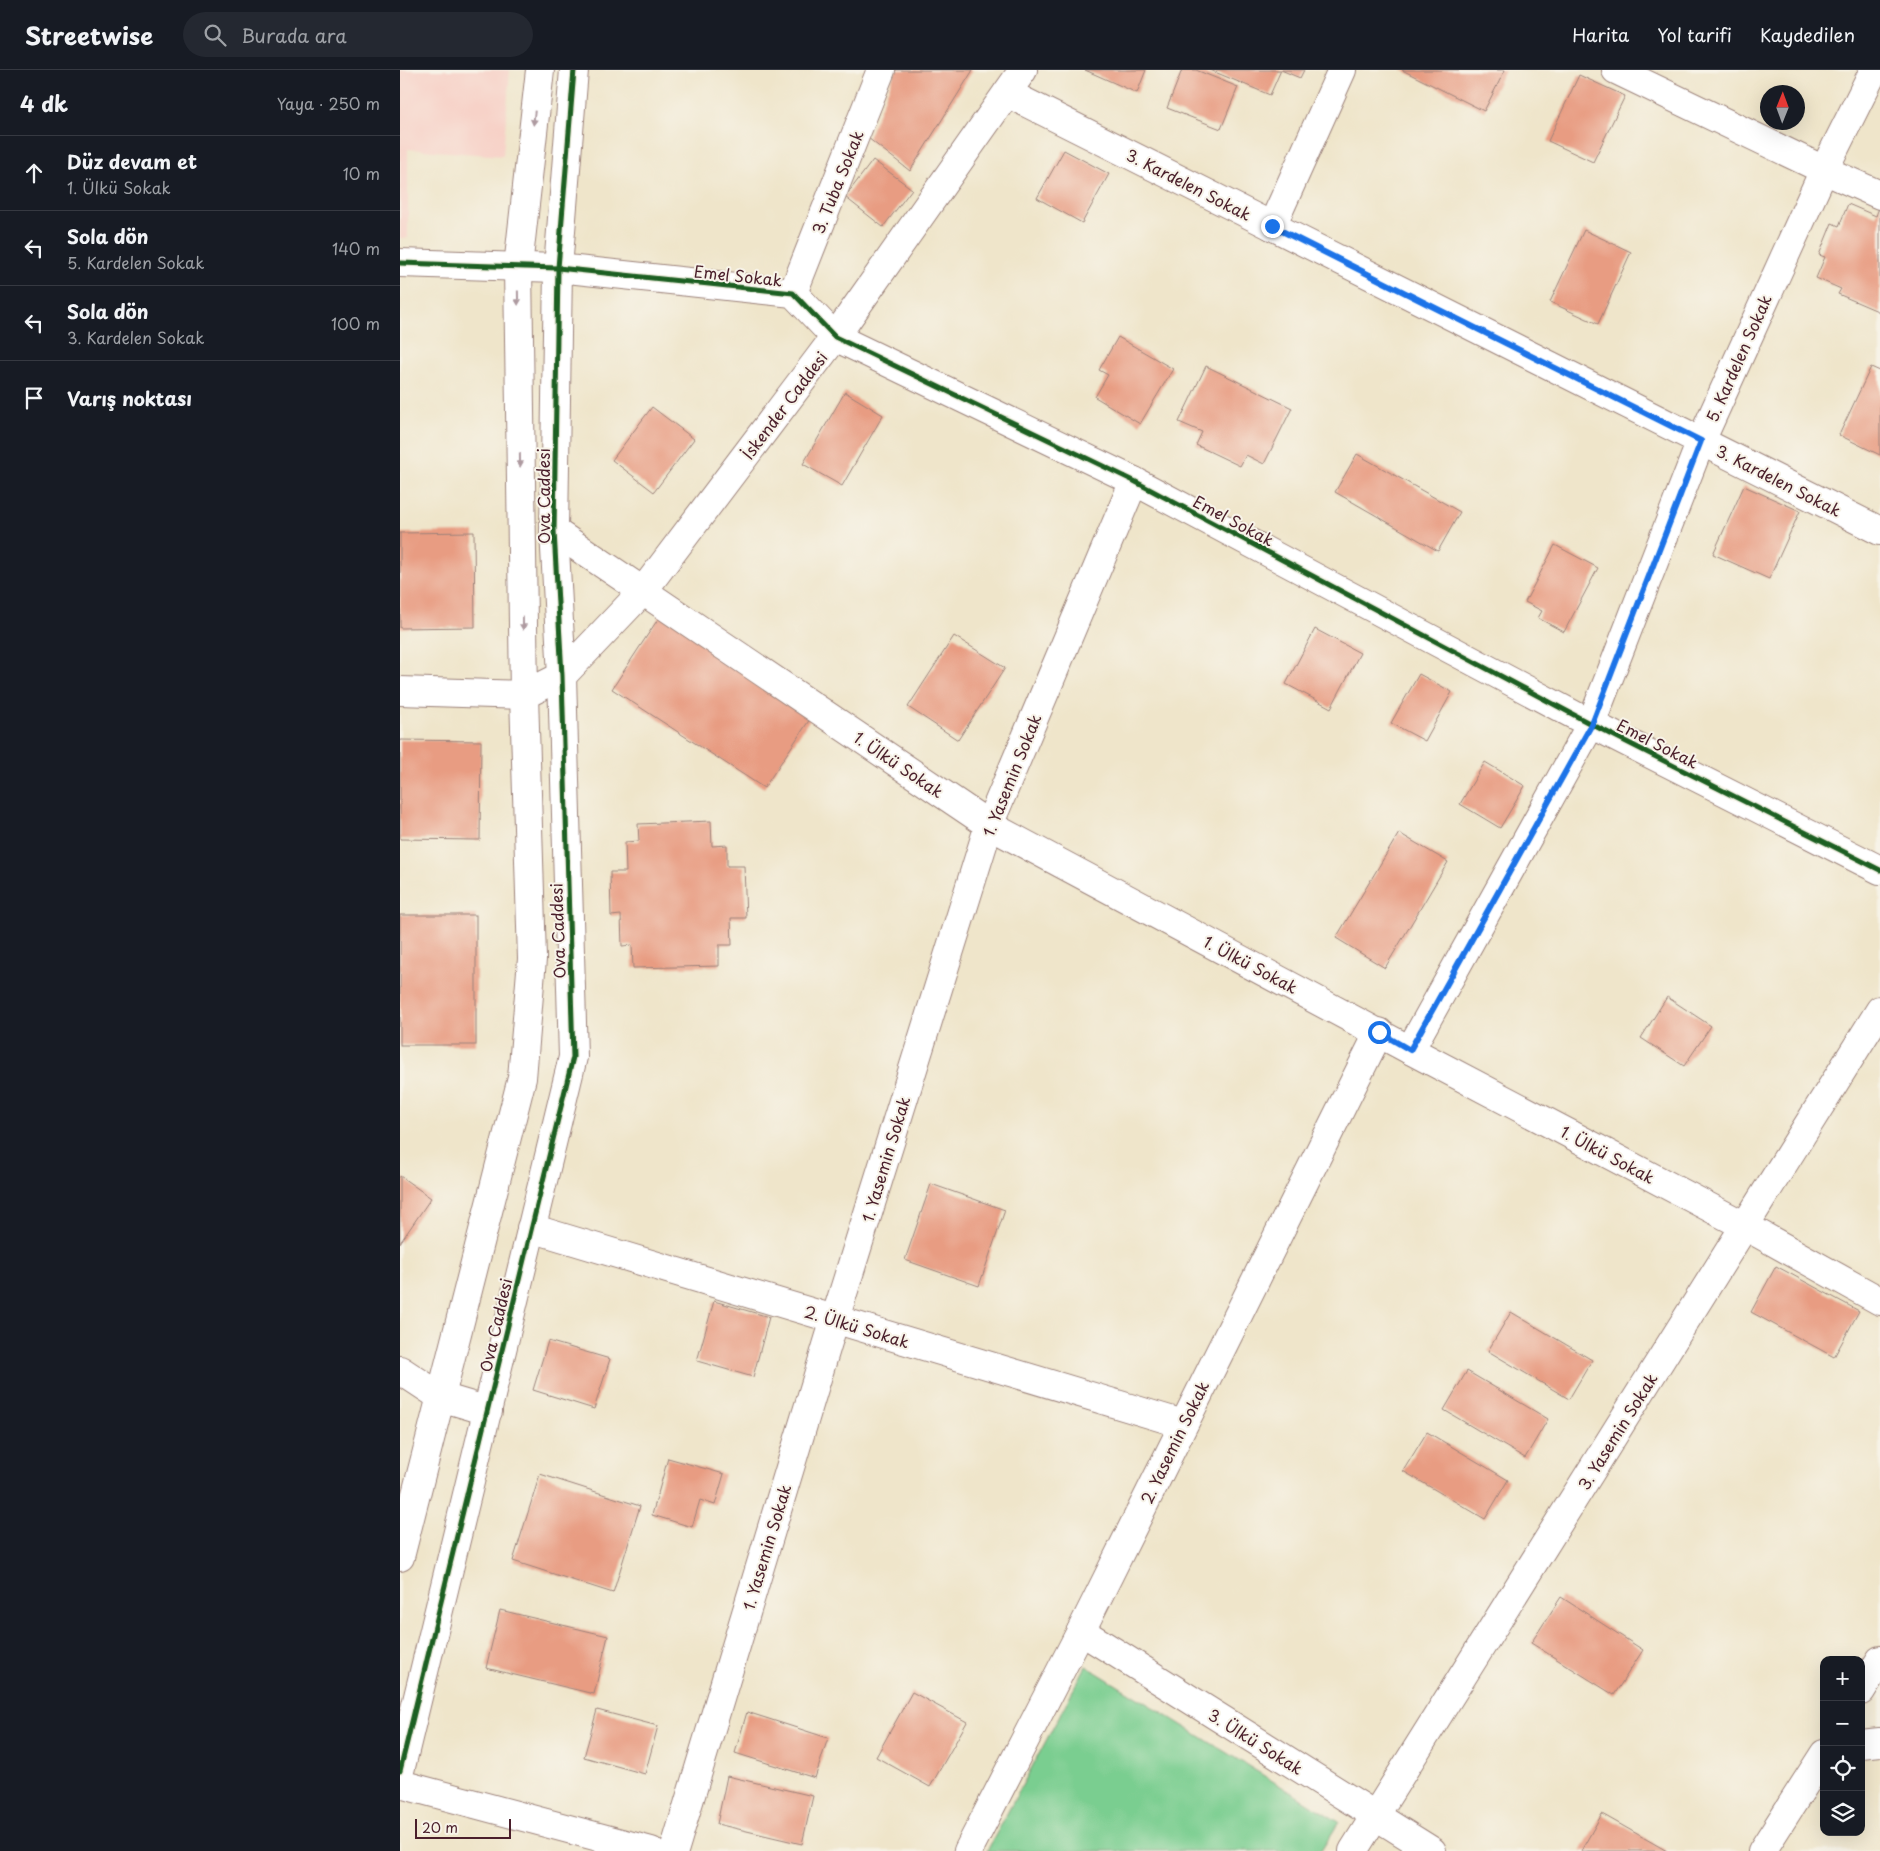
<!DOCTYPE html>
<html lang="tr">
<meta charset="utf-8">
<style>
body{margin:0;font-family:"Playpen Sans",sans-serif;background:#242831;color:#f1f3f6}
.controls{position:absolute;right:15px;bottom:15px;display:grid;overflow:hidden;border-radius:10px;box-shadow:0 5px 20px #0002}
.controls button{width:45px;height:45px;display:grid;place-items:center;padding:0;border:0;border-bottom:1px solid #363941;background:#171b24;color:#f1f3f6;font:25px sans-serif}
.compass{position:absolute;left:1360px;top:15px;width:45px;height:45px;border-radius:50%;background:#171b24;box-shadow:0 5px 20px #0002;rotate:1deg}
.scale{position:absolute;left:15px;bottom:12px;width:96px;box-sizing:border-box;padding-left:5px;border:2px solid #4a1f2b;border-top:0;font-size:14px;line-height:18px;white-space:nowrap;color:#4a1f2b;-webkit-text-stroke:4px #f7f3e8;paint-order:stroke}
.stop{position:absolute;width:15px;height:15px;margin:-11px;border:4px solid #1a73e8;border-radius:50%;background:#fff}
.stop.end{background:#1a73e8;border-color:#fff;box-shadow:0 1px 5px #0008}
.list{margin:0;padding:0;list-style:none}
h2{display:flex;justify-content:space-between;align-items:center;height:65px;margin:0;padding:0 20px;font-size:21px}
h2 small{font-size:16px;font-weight:400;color:#9ea1a6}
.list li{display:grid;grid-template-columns:32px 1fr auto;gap:15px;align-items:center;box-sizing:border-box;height:75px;padding:0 20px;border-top:1px solid #363941}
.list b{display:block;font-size:19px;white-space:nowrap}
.list p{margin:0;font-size:16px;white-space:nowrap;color:#9ea1a6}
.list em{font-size:16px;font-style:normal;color:#9ea1a6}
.icon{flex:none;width:28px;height:28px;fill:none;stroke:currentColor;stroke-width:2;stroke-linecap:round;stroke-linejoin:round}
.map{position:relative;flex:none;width:1480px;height:1781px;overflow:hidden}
header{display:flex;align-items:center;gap:30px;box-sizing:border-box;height:70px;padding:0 25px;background:#171b24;border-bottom:1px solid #363941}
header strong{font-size:24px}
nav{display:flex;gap:28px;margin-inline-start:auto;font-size:18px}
.search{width:350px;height:45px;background:#242831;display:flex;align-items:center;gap:12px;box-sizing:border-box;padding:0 18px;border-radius:28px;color:#9ea1a6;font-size:19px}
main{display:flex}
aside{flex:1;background:#171b24}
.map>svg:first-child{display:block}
.built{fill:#f7d1c7}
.park{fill:#7ace90;stroke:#62765e}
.building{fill:#e89c82}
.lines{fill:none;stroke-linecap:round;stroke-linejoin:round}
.minor-casing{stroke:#9c827a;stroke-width:30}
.minor{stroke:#fff;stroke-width:28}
.cycleway-casing{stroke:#f7f3e8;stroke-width:8}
.cycleway{stroke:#1b5e20;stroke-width:5}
.oneway{fill:#ae9aa0}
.route{stroke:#1a73e8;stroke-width:6}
.labels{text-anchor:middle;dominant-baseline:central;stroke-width:4;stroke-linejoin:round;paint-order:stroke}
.street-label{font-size:16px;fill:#4a1f2b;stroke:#f7f3e8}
</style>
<header>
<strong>Streetwise</strong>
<div class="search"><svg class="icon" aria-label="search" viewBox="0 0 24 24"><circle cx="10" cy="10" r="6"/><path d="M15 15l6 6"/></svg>Burada ara</div>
<nav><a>Harita</a><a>Yol tarifi</a><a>Kaydedilen</a></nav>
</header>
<main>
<aside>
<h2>4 dk<small>Yaya · 250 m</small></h2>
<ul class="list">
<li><svg class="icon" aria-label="ahead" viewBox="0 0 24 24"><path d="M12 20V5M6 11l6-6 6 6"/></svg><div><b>Düz devam et</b><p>1. Ülkü Sokak</p></div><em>10 m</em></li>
<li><svg class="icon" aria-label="left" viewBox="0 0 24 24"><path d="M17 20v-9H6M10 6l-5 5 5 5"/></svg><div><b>Sola dön</b><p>5. Kardelen Sokak</p></div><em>140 m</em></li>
<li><svg class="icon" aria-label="left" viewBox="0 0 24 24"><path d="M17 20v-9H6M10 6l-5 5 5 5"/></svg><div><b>Sola dön</b><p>3. Kardelen Sokak</p></div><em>100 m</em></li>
<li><svg class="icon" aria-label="arrive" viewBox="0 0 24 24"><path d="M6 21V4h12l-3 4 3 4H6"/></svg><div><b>Varış noktası</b></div></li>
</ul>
</aside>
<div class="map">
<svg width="1480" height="1781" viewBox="0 0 1480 1781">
<rect width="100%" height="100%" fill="#f7f3e8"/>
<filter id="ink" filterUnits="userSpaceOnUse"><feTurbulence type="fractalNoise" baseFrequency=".02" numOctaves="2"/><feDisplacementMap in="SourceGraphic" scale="10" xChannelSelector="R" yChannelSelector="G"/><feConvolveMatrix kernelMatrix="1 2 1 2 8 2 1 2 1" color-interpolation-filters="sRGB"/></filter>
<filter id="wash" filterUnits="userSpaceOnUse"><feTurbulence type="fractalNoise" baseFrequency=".0096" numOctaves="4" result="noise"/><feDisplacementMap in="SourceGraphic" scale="20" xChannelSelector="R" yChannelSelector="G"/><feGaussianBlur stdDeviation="1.12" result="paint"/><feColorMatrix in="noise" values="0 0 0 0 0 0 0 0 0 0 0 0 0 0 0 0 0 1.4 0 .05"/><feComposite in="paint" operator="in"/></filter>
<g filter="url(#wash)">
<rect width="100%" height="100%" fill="#efe5ca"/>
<!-- built -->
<polygon class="built" points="0,0 110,0 103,86 8,79 8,168 0,168"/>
<!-- park -->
<polygon class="park" points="686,1596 939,1752 921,1781 587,1781"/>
<g id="blocks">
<!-- building -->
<g class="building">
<polygon points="496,0 573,0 510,101 468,68"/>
<polygon points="685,0 746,0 737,23"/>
<polygon points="782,0 796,0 838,17 821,59 767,38"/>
<polygon points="810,0 904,0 900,8 881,0 870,25"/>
<polygon points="1002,0 1105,0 1084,41"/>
<polygon points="1179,5 1225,26 1193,92 1148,71"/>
<polygon points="664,80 709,104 682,153 637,128"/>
<polygon points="473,90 512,119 483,157 445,127"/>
<polygon points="1448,134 1476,146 1480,135 1480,242 1438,224 1441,219 1416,208 1425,187 1419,185 1432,153 1439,156"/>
<polygon points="1184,160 1231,182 1198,254 1150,232"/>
<polygon points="718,267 773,299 740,354 695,327 708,305 699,300"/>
<polygon points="806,296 892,338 864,394 846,385 840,396 796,375 802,362 779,352"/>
<polygon points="1471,297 1480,301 1480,385 1439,365"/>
<polygon points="445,322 483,345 442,416 403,394"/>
<polygon points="252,337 294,369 254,422 212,390"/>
<polygon points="957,384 1060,442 1038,481 935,422"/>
<polygon points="1344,416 1400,441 1369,509 1313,484"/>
<polygon points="74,462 75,557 0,558 0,463"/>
<polygon points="1155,475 1198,498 1164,562 1138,548 1142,541 1125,532"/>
<polygon points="262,543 414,643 364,718 212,619"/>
<polygon points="915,559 960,583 931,638 886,614"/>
<polygon points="554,566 605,598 558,670 508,637"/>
<polygon points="1019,604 1052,622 1025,671 991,653"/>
<polygon points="0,670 81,671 80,770 0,769"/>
<polygon points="1085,692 1125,716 1100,758 1060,734"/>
<polygon points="311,751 312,776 327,775 327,796 344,796 346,848 331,848 332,875 319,875 319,896 233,898 232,875 222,876 221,845 211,846 210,802 226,802 225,772 239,771 238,754"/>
<polygon points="999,763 1048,792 985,898 936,868"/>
<rect x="0" y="845" width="76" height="130"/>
<polygon points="1267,927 1311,956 1284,996 1241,968"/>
<polygon points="0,1106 31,1128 0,1173"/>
<polygon points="531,1114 605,1140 579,1216 505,1190"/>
<polygon points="1376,1196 1459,1241 1434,1287 1351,1242"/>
<polygon points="314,1231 369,1247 353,1307 297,1291"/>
<polygon points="1111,1242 1192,1290 1169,1329 1088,1281"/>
<polygon points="148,1271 210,1289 194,1339 133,1320"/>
<polygon points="1067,1301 1148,1349 1125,1388 1044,1340"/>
<polygon points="1027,1362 1108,1410 1085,1449 1003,1401"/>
<polygon points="268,1388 324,1404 315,1435 300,1430 292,1457 252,1445"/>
<polygon points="140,1404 240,1436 213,1523 113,1491"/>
<polygon points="1161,1527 1243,1580 1214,1625 1131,1573"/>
<polygon points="100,1540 208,1566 194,1624 86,1598"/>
<polygon points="512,1622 567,1652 530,1717 476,1687"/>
<polygon points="197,1640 258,1656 245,1704 184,1687"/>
<polygon points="347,1642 428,1668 415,1708 335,1683"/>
<polygon points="327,1706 413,1726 402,1774 317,1754"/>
<polygon points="1202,1744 1267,1781 1181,1781"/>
</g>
</g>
</g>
<g filter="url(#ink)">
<use href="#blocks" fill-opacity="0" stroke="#9c827a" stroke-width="1"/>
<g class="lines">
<!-- minor casing -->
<g class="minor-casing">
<g id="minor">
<polyline points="1216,0 1424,100 1480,125"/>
<polyline points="607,23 1480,461"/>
<polyline points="872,156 942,0"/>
<polyline points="0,193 158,198 393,223 435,267 734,411 1191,654 1480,800"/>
<polyline points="393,223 481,0"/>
<polyline points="154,461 589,755 1010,980 1345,1156 1480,1231"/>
<polyline points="0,621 124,625 162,606 243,521 435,267 623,0"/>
<polyline points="1010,980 1191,654 1301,371 1424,100 1474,0"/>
<polyline points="131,1158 783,1354"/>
<polyline points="0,1300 41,1327 88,1341"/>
<polyline points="0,1487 122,1008 132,889 124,625 118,197 140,0"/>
<polyline points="681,1561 1032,1781"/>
<polyline points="1461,1621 1480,1590"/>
<polyline points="1461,1674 1480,1672"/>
<polyline points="0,1701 173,987 162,606 154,461 158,198 174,0"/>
<polyline points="0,1714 251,1781"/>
<polyline points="274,1781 435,1249 589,755 734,411"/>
<polyline points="568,1781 681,1561 979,962"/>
<polyline points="953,1781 1480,940"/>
<polyline points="1362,1781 1424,1684"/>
</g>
</g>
<!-- minor -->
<use href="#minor" class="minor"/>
<!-- cycleway casing -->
<g class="cycleway-casing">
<g id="cycleway">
<polyline points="0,193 158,198 393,223 435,267 734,411 1191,654 1480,800"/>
<polyline points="0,1701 173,987 162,606 154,461 158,198 174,0"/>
</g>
</g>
<!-- cycleway -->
<use href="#cycleway" class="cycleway"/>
</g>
<!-- one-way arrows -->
<defs><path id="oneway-solid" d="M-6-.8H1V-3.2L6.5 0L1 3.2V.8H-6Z" transform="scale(1.25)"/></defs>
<g class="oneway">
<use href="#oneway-solid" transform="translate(134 48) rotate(96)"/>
<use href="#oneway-solid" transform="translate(118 228) rotate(89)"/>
<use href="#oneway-solid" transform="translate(120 390) rotate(89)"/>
<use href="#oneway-solid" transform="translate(123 553) rotate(89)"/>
</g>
</g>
<g class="lines" filter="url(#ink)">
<!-- route -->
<polyline class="route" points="872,156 1301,371 1192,654 1010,980 979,962"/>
</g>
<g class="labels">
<!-- street labels -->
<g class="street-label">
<text transform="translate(437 112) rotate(-68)">3. Tuba Sokak</text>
<text transform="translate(789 114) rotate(27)">3. Kardelen Sokak</text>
<text transform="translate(338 205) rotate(6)">Emel Sokak</text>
<text transform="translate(1338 288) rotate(-66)">5. Kardelen Sokak</text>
<text transform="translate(384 335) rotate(-53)">İskender Caddesi</text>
<text transform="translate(1379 410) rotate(27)">3. Kardelen Sokak</text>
<text transform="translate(143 426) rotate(-90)">Ova Caddesi</text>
<text transform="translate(834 450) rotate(28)">Emel Sokak</text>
<text transform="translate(1258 673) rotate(27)">Emel Sokak</text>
<text transform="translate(499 694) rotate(34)">1. Ülkü Sokak</text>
<text transform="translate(611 705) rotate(-68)">1. Yasemin Sokak</text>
<text transform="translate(157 861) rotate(-92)">Ova Caddesi</text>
<text transform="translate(851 894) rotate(28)">1. Ülkü Sokak</text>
<text transform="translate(1208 1084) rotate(28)">1. Ülkü Sokak</text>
<text transform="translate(485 1089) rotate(-73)">1. Yasemin Sokak</text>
<text transform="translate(95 1255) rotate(-77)">Ova Caddesi</text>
<text transform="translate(457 1256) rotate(17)">2. Ülkü Sokak</text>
<text transform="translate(1217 1361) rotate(-58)">3. Yasemin Sokak</text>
<text transform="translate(774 1372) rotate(-64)">2. Yasemin Sokak</text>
<text transform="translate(366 1477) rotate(-73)">1. Yasemin Sokak</text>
<text transform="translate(856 1671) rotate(32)">3. Ülkü Sokak</text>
</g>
</g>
</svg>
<div class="controls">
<button>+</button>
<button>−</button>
<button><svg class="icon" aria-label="locate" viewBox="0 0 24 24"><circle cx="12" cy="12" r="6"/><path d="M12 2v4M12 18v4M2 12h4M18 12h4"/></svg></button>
<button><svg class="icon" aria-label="layers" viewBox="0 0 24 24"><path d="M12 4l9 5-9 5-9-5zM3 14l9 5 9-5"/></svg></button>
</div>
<svg class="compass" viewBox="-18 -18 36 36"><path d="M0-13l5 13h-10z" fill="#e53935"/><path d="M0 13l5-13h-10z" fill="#9ea1a6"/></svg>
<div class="scale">20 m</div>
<div class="stop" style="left:979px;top:962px"></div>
<div class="stop end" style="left:872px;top:156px"></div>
</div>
</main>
